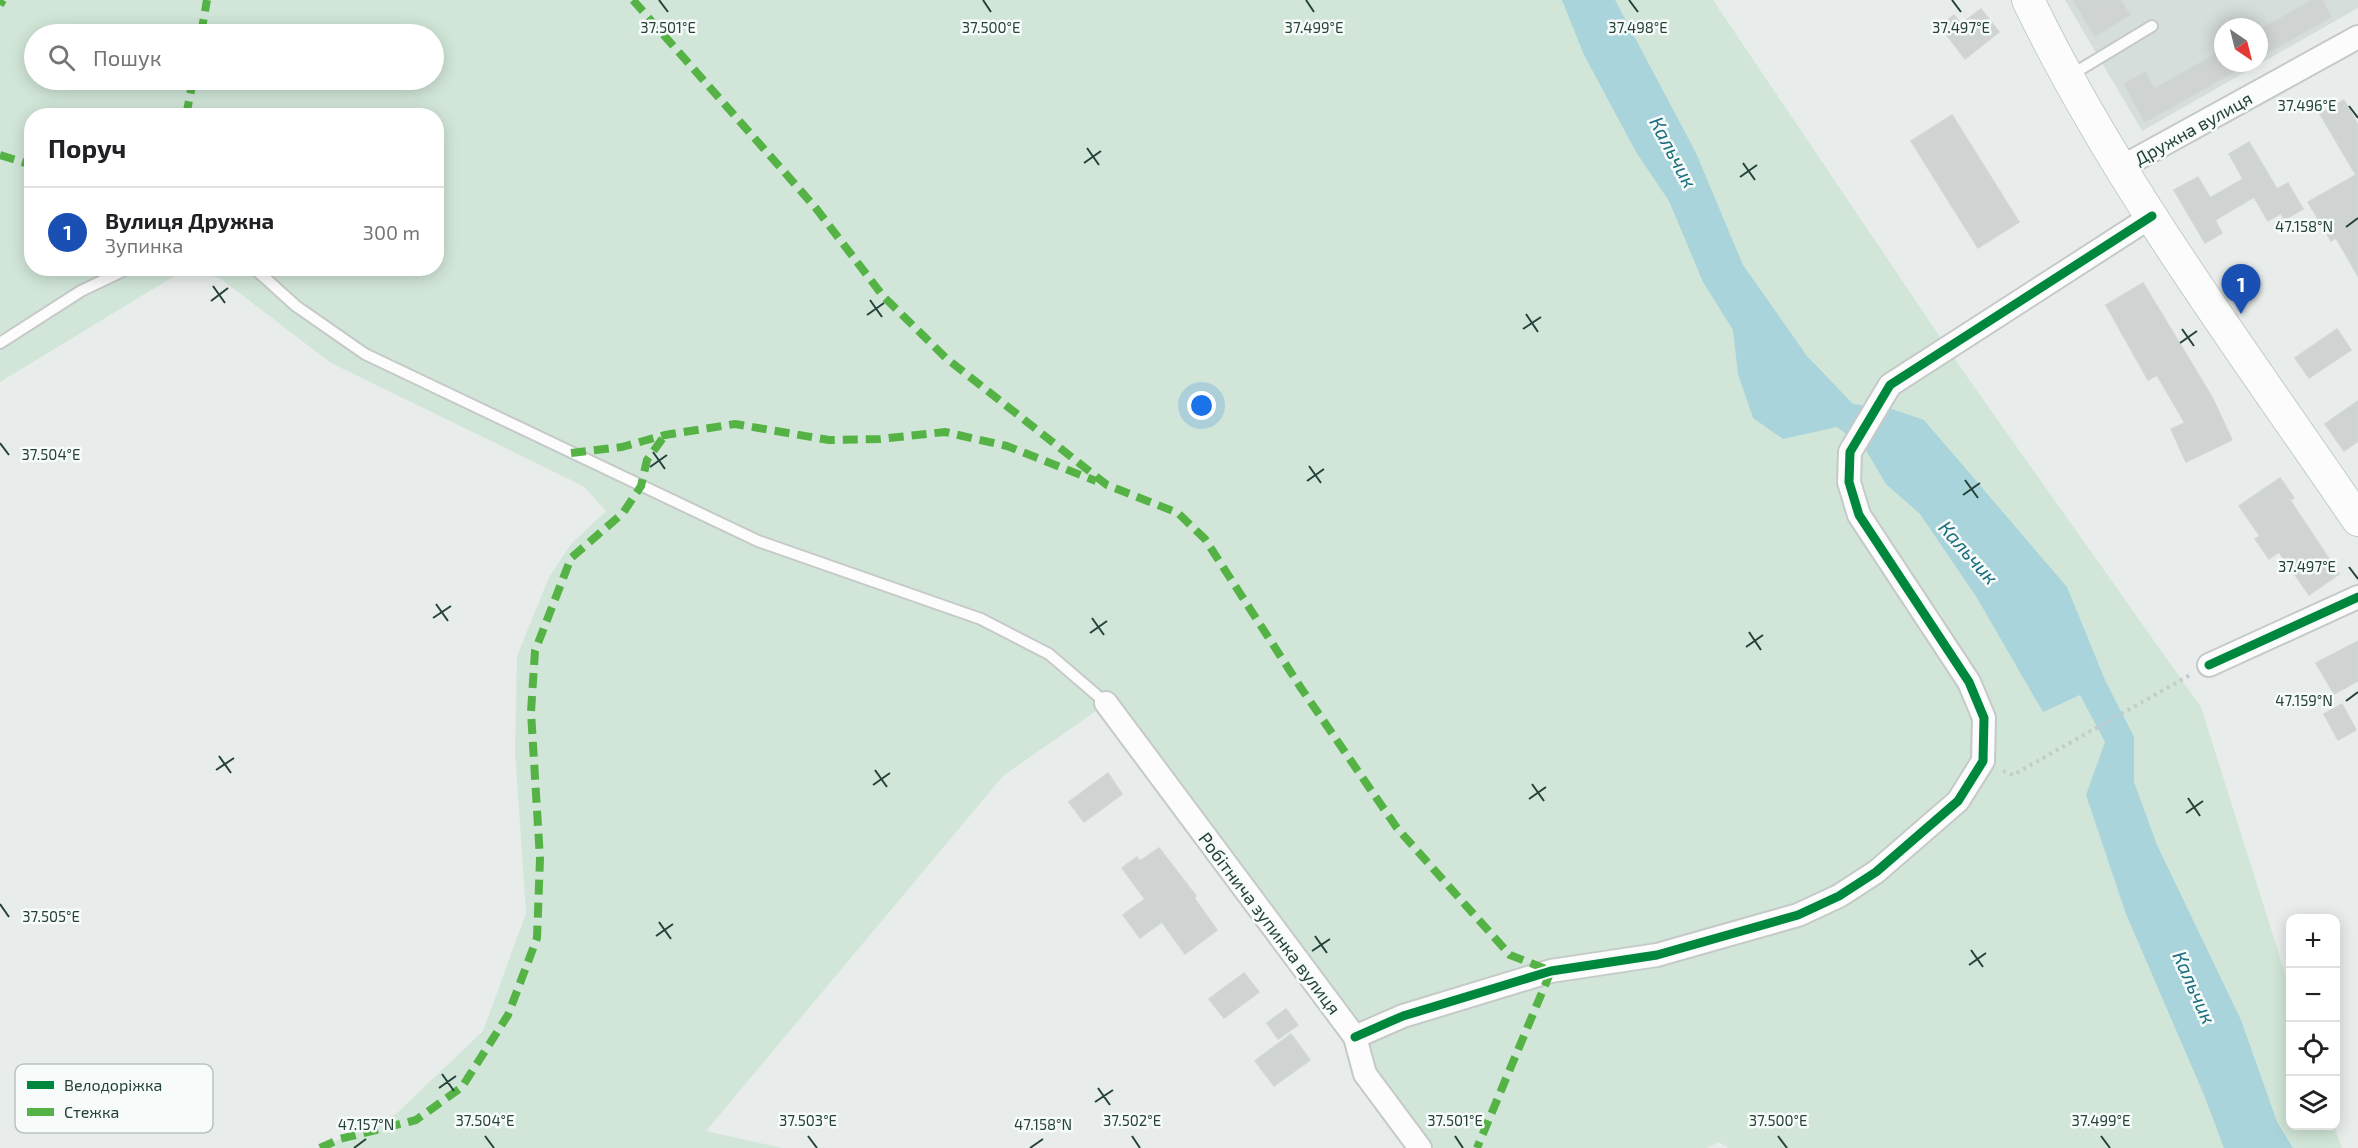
<!DOCTYPE html>
<html lang="uk">
<meta charset="utf-8">
<style>
body{margin:0;font-family:"Exo 2",sans-serif;background:#f6f6f6;color:#202124}
.controls{position:absolute;right:18px;bottom:18px;display:grid;overflow:hidden;border-radius:12px;box-shadow:0 3px 15px #0003}
.controls button{width:54px;height:54px;display:grid;place-items:center;padding:0;border:0;border-bottom:2px solid #e0e0e0;background:#fff;color:#202124;font:30px sans-serif}
.compass{position:absolute;left:2214px;top:18px;width:54px;height:54px;border-radius:50%;background:#fff;box-shadow:0 3px 15px #0003;rotate:145deg}
.you{position:absolute;left:1202px;top:406px;width:21px;height:21px;margin:-15px;border:4px solid #fff;border-radius:50%;background:#1a73e8;box-shadow:0 0 0 9px #1a73e833}
.badge{display:grid;place-items:center;width:39px;height:39px;border-radius:50%;background:#697e78;color:#fff;font-size:20px;font-weight:700}
.pin{position:absolute;translate:-50% -50px;filter:drop-shadow(0 2px 3px #0008)}
.pin::after{content:'';position:absolute;top:32px;width:21px;height:18px;background:inherit;clip-path:polygon(0 0,100% 0,50% 100%)}
.list{margin:0;padding:0;list-style:none}
h2{display:flex;justify-content:space-between;align-items:center;height:78px;margin:0;padding:0 24px;font-size:26px}
h2 small{font-size:20px;font-weight:400;color:#757577}
.list li{display:grid;grid-template-columns:39px 1fr auto;gap:18px;align-items:center;box-sizing:border-box;height:90px;padding:0 24px;border-top:2px solid #e0e0e0}
.list b{display:block;font-size:22px;white-space:nowrap}
.list p{margin:0;font-size:20px;white-space:nowrap;color:#757577}
.list em{font-size:20px;font-style:normal;color:#757577}
.icon{flex:none;width:33px;height:33px;fill:none;stroke:currentColor;stroke-width:2;stroke-linecap:round;stroke-linejoin:round}
.map{position:relative;flex:none;width:2358px;height:1148px;overflow:hidden}
.search{position:absolute;background:#fff;box-shadow:0 3px 15px #0003;left:24px;top:24px;width:420px;height:66px;display:flex;align-items:center;gap:15px;box-sizing:border-box;padding:0 21px;border-radius:33px;color:#757577;font-size:22px}
.panel{position:absolute;background:#fff;box-shadow:0 3px 15px #0003;left:24px;top:108px;width:420px;height:168px;border-radius:24px}
.map>svg:first-child{display:block}
.built{fill:#d6dedb;fill-rule:evenodd}
.green{fill:#d1e6d8;fill-rule:evenodd}
.water{fill:#a9d4db}
.building{fill:#cfd4d2;stroke:#d1d6d4;stroke-width:1.5}
.lines{fill:none;stroke-linecap:round;stroke-linejoin:round}
.lane-casing{stroke:#c5cac8;stroke-width:14}
.street-casing{stroke:#c5cac8;stroke-width:26}
.secondary-casing{stroke:#c3cbc8;stroke-width:34}
.path{stroke:#c3ccca;stroke-width:4;stroke-dasharray:3 4.5;stroke-linecap:butt}
.lane{stroke:#fcfcfc;stroke-width:10}
.street{stroke:#fcfcfc;stroke-width:22}
.secondary{stroke:#fcfcfc;stroke-width:32}
.quiet{stroke:#55b346;stroke-width:8;stroke-dasharray:15 8;stroke-linecap:butt}
.cycleway-casing{stroke:#f7fbf9;stroke-width:13}
.cycleway{stroke:#00873e;stroke-width:9}
.ticks{fill:none;stroke:#24423a;stroke-width:2}
.labels{text-anchor:middle;dominant-baseline:central;stroke-width:5;stroke-linejoin:round;paint-order:stroke}
.street-label{font-size:18px;fill:#24423a;stroke:#f7fbf9}
.water-label{font-size:20px;font-style:italic;fill:#1c6f80;stroke:#f7fbf9}
.key{fill:#f7fbf9;stroke:#b8c4c0;stroke-width:1.5}
.key-label{font-size:16px;fill:#24423a}
.ticks-label{font-size:15px;text-anchor:middle;fill:#24423a;stroke:#f7fbf9;stroke-width:5;stroke-linejoin:round;paint-order:stroke}
</style>
<div class="map">
<svg width="2358" height="1148" viewBox="0 0 2358 1148">
<rect width="100%" height="100%" fill="#e8edeb"/>
<!-- built -->
<path class="built" d="M 2065,0 L 2358,0 L 2358,8 L 2142,131 ZM 2223,27 L 2259,27 L 2259,63 L 2223,63 Z"/>
<!-- green -->
<path class="green" d="M 0,0 L 1713,0 L 1963,371 L 2201,707 L 2290,989 L 2290,1126 L 2334,1126 L 2342,1148 L 1728,1148 L 1719,1142 L 1707,1148 L 1420,1148 L 1355,1037 L 1106,704 L 1003,776 L 706,1131 L 782,1148 L 320,1148 L 396,1114 L 483,1031 L 526,913 L 515,751 L 517,656 L 549,577 L 572,543 L 606,511 L 583,486 L 331,363 L 221,279 L 194,269 L 436,268 L 436,116 L 32,116 L 32,268 L 186,269 L 0,382 ZM 34,34 L 434,34 L 434,80 L 34,80 Z"/>
<!-- water -->
<polygon class="water" points="1562,0 1615,0 1696,153 1743,265 1807,356 1853,404 1892,409 1924,420 2067,587 2105,680 2134,737 2134,782 2157,845 2241,1020 2277,1122 2293,1148 2224,1148 2204,1095 2126,914 2086,795 2105,742 2080,695 2043,712 1977,598 1920,514 1886,484 1864,447 1837,427 1783,439 1753,418 1738,374 1733,330 1703,282 1669,201 1636,152 1584,55"/>
<!-- building -->
<g class="building">
<polygon points="2073,0 2120,0 2130,15 2095,36"/>
<polygon points="2312,0 2322,0 2331,17 2259,58 2259,30"/>
<polygon points="1981,9 1999,32 1965,59 1940,26 1954,15 1961,24"/>
<polygon points="2223,50 2223,63 2250,63 2145,122 2124,84 2145,72 2154,89"/>
<polygon points="2344,100 2358,125 2358,276 2336,238 2331,241 2308,202 2356,175 2320,114"/>
<polygon points="1952,115 2019,222 1978,248 1911,141"/>
<polygon points="2249,142 2277,189 2288,183 2303,209 2284,220 2281,213 2268,221 2254,197 2215,220 2222,233 2205,243 2174,190 2198,177 2210,198 2243,179 2229,154"/>
<polygon points="2143,283 2212,397 2232,440 2186,462 2171,429 2185,423 2157,375 2148,380 2106,305"/>
<polygon points="2337,329 2351,350 2309,378 2295,358"/>
<polygon points="2358,401 2358,441 2344,451 2325,424"/>
<polygon points="2280,478 2294,498 2290,500 2339,574 2309,595 2279,552 2269,559 2255,539 2260,536 2239,506"/>
<polygon points="2358,641 2358,681 2334,694 2316,663"/>
<polygon points="2342,704 2356,730 2338,740 2324,714"/>
<polygon points="1108,773 1122,794 1084,822 1069,802"/>
<polygon points="1159,848 1196,896 1194,898 1217,930 1185,954 1162,922 1140,938 1123,915 1145,899 1122,868 1137,857 1140,861"/>
<polygon points="1244,973 1259,992 1224,1018 1209,999"/>
<polygon points="1286,1009 1298,1025 1278,1039 1267,1023"/>
<polygon points="1291,1034 1310,1060 1274,1086 1255,1061"/>
</g>
<g class="lines">
<!-- lane casing -->
<g class="lane-casing">
<g id="lane">
<polyline points="2071,75 2152,26"/>
<polyline points="254,268 296,306 365,354 758,541 981,619 1049,654 1106,703"/>
<polyline points="0,343 81,291 129,268"/>
</g>
</g>
<!-- street casing -->
<g class="street-casing">
<g id="street">
<polyline points="2122,167 2358,37"/>
<polyline points="2209,665 2358,597"/>
<polyline points="1106,703 1355,1037 1365,1074 1420,1148"/>
<polyline points="1355,1037 1403,1016 1551,971 1657,955 1798,915 1839,896 1876,872 1958,801 1983,761 1984,718 1969,682 1859,515 1849,482 1850,452 1890,385 2152,216"/>
</g>
</g>
<!-- secondary casing -->
<g class="secondary-casing">
<path id="secondary" d="M 2028,0 C 2115,181 2245,354 2358,520"/>
</g>
<!-- path -->
<polyline class="path" points="2003,771 2013,775 2190,675"/>
<!-- lane -->
<use href="#lane" class="lane"/>
<!-- street -->
<use href="#street" class="street"/>
<!-- secondary -->
<use href="#secondary" class="secondary"/>
<!-- quiet -->
<g class="quiet">
<polyline points="633,0 815,207 883,296 946,358 1107,485 1178,513 1205,539 1301,688 1397,828 1510,955 1551,971 1477,1148"/>
<polyline points="0,5 3,0"/>
<polyline points="201,34 207,0"/>
<polyline points="186,116 193,80"/>
<polyline points="0,155 32,165"/>
<polyline points="571,453 622,447 665,435 735,424 829,440 880,439 945,432 1007,446 1096,481"/>
<polyline points="320,1148 340,1139 416,1120 462,1087 508,1015 537,938 540,859 531,712 535,651 571,558 623,513 641,486 647,460 665,435"/>
</g>
<!-- cycleway casing -->
<g class="cycleway-casing">
<g id="cycleway">
<polyline points="2209,665 2358,597"/>
<polyline points="1355,1037 1403,1016 1551,971 1657,955 1798,915 1839,896 1876,872 1958,801 1983,761 1984,718 1969,682 1859,515 1849,482 1850,452 1890,385 2152,216"/>
</g>
</g>
<!-- cycleway -->
<use href="#cycleway" class="cycleway"/>
</g>
<!-- ticks -->
<path class="ticks" d="M 659,0 L 668,12M 983,0 L 991,12M 1306,0 L 1314,12M 1629,0 L 1638,12M 1952,0 L 1961,12M 2349,106 L 2358,118M 1087,148 L 1099,165M 1084,163 L 1101,151M 1743,163 L 1755,180M 1740,177 L 1757,165M 2346,227 L 2358,218M 213,286 L 225,303M 870,300 L 882,317M 211,301 L 228,288M 1526,314 L 1538,332M 867,315 L 884,303M 1523,329 L 1541,317M 2182,329 L 2194,346M 2180,343 L 2197,331M 0,443 L 9,455M 653,452 L 665,469M 1309,466 L 1321,483M 650,467 L 667,455M 1965,480 L 1978,498M 1307,481 L 1324,469M 1963,495 L 1980,483M 2349,567 L 2358,579M 436,604 L 448,621M 433,618 L 451,606M 1092,618 L 1104,635M 1749,632 L 1761,650M 1090,633 L 1107,621M 1746,647 L 1763,635M 2346,701 L 2358,692M 219,756 L 231,773M 216,770 L 234,758M 875,770 L 887,787M 1532,784 L 1544,801M 873,785 L 890,773M 2188,798 L 2200,816M 1529,799 L 1546,787M 2186,813 L 2203,801M 0,904 L 9,917M 659,922 L 671,939M 656,936 L 673,924M 1315,936 L 1327,953M 1971,950 L 1983,967M 1312,951 L 1330,939M 1969,965 L 1986,953M 442,1074 L 454,1091M 439,1088 L 456,1076M 1098,1088 L 1110,1105M 1095,1102 L 1113,1090M 485,1136 L 494,1148M 808,1136 L 817,1148M 1132,1136 L 1140,1148M 1455,1136 L 1463,1148M 1778,1136 L 1787,1148M 2101,1136 L 2110,1148M 354,1148 L 366,1139M 1030,1148 L 1043,1139"/>
<g class="labels">
<!-- street labels -->
<g class="street-label">
<text transform="translate(2193 128) rotate(-29)">Дружна вулиця</text>
<text transform="translate(1270 923) rotate(53)">Робітнича зупинка вулиця</text>
</g>
<!-- water labels -->
<g class="water-label">
<text transform="translate(1674 152) rotate(62)">Кальчик</text>
<text transform="translate(1969 552) rotate(48)">Кальчик</text>
<text transform="translate(2195 987) rotate(66)">Кальчик</text>
</g>
</g>
<!-- legend -->
<rect x="15" y="1064" width="198" height="69" rx="9" class="key"/>
<rect x="27" y="1081" width="27" height="8" fill="#00873e"/>
<rect x="27" y="1108" width="27" height="8" fill="#55b346"/>
<g class="key-label">
<text x="64" y="1091">Велодоріжка</text>
<text x="64" y="1118">Стежка</text>
</g>
<g class="ticks-label">
<text x="668" y="33">37.501°E</text>
<text x="1314" y="33">37.499°E</text>
<text x="1638" y="33">37.498°E</text>
<text x="991" y="33">37.500°E</text>
<text x="1961" y="33">37.497°E</text>
<text x="2307" y="111">37.496°E</text>
<text x="2304" y="232">47.158°N</text>
<text x="51" y="460">37.504°E</text>
<text x="2307" y="572">37.497°E</text>
<text x="2304" y="706">47.159°N</text>
<text x="51" y="922">37.505°E</text>
<text x="485" y="1126">37.504°E</text>
<text x="808" y="1126">37.503°E</text>
<text x="1132" y="1126">37.502°E</text>
<text x="1455" y="1126">37.501°E</text>
<text x="1778" y="1126">37.500°E</text>
<text x="2101" y="1126">37.499°E</text>
<text x="366" y="1130">47.157°N</text>
<text x="1043" y="1130">47.158°N</text>
</g>
</svg>
<div class="controls">
<button>+</button>
<button>−</button>
<button><svg class="icon" aria-label="locate" viewBox="0 0 24 24"><circle cx="12" cy="12" r="6"/><path d="M12 2v4M12 18v4M2 12h4M18 12h4"/></svg></button>
<button><svg class="icon" aria-label="layers" viewBox="0 0 24 24"><path d="M12 4l9 5-9 5-9-5zM3 14l9 5 9-5"/></svg></button>
</div>
<svg class="compass" viewBox="-18 -18 36 36"><path d="M0-13l5 13h-10z" fill="#e53935"/><path d="M0 13l5-13h-10z" fill="#757577"/></svg>
<div class="you"></div>
<div class="pin badge" style="left:2241px;top:314px;background:#1a4fb4">1</div>
<div class="search"><svg class="icon" aria-label="search" viewBox="0 0 24 24"><circle cx="10" cy="10" r="6"/><path d="M15 15l6 6"/></svg>Пошук</div>
<section class="panel">
<h2>Поруч<small></small></h2>
<ul class="list">
<li><span class="badge" style="background:#1a4fb4">1</span><div><b>Вулиця Дружна</b><p>Зупинка</p></div><em>300 m</em></li>
</ul>
</section>
</div>
